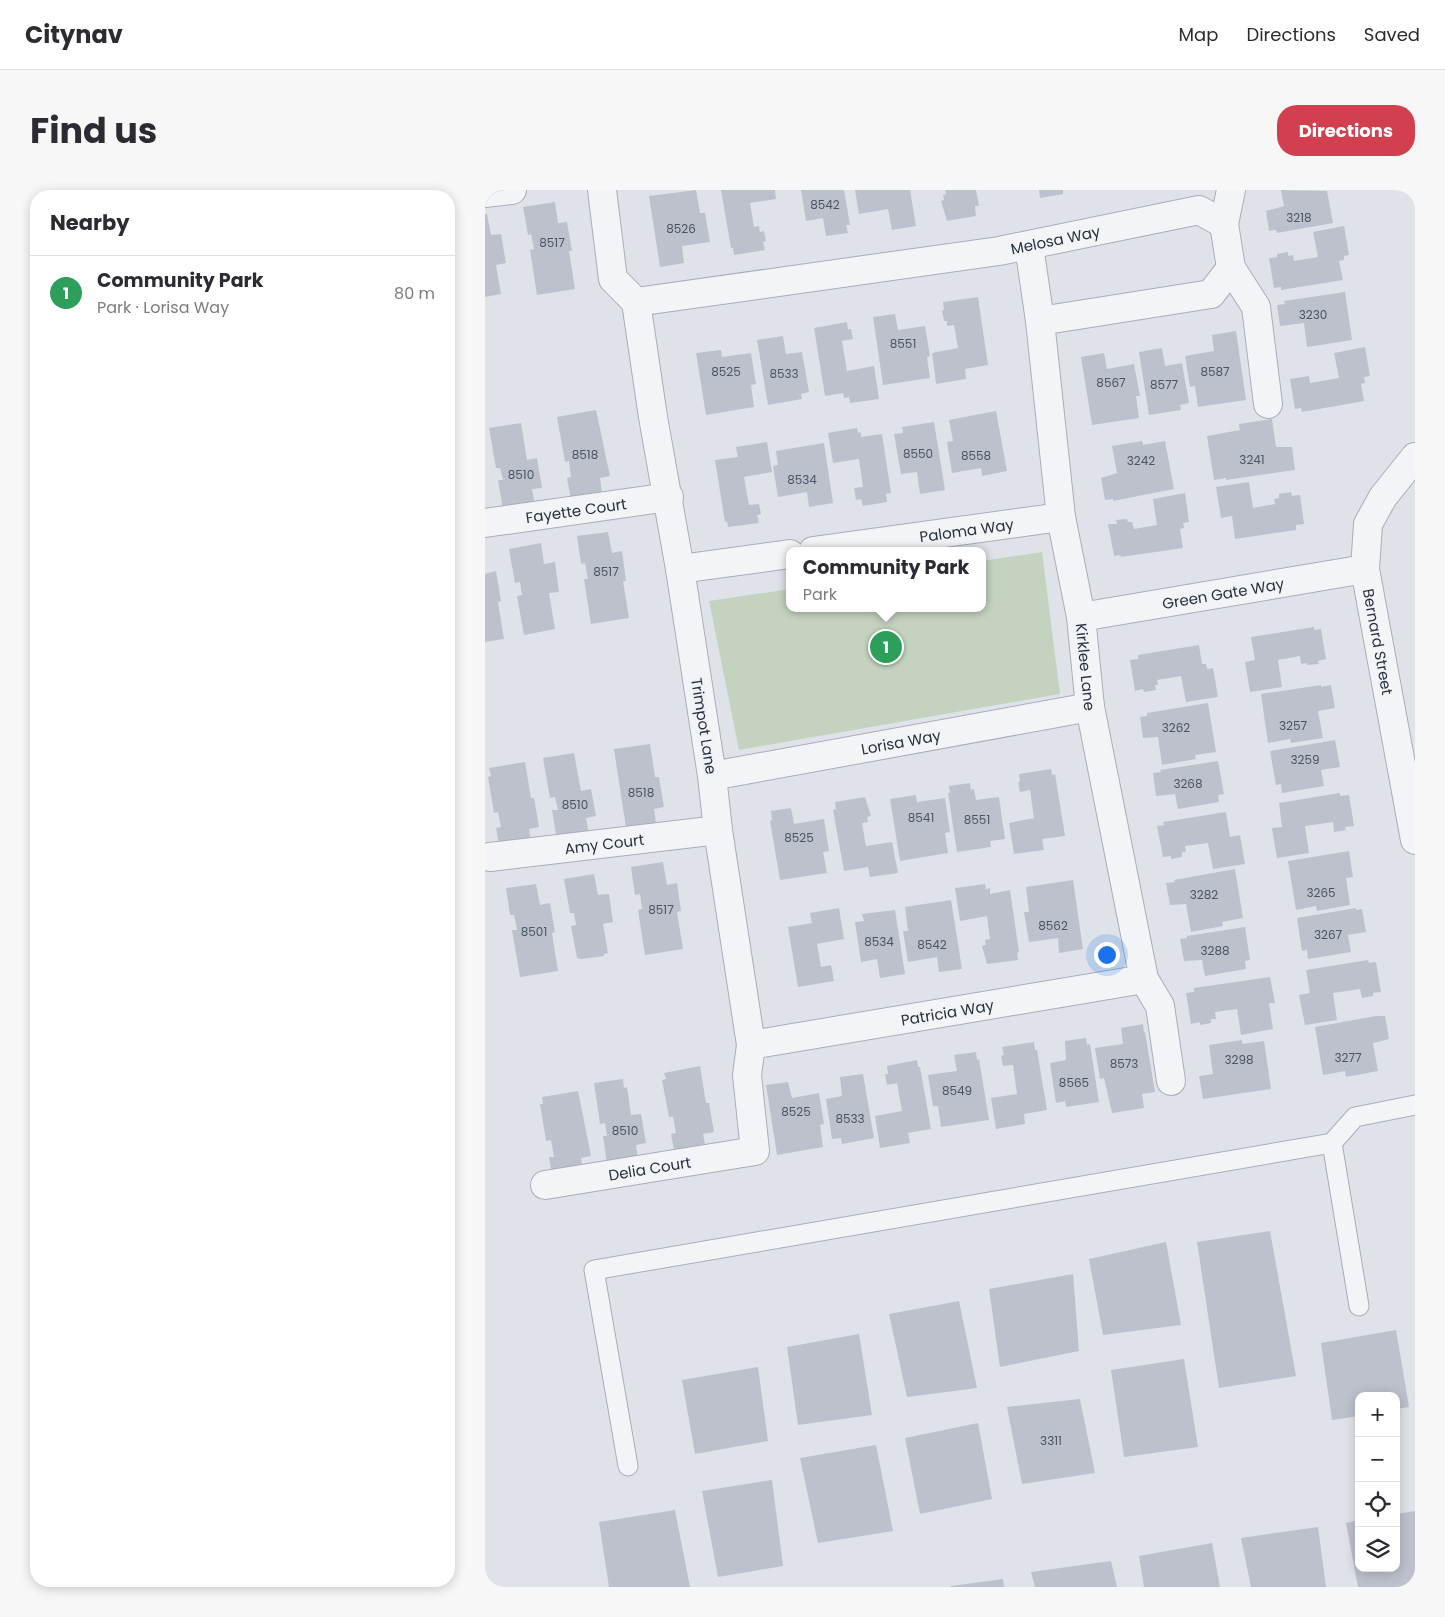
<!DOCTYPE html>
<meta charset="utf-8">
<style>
body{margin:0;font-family:Poppins,sans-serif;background:#f7f7f7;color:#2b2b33}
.controls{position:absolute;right:15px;bottom:15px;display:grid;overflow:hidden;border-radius:10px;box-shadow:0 2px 12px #0003}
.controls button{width:45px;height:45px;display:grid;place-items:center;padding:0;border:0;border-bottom:1px solid #e1e1e2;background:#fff;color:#2b2b33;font:25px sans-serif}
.you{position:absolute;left:621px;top:764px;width:18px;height:18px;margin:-12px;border:4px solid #fff;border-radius:50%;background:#1a73e8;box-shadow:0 0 0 8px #1a73e833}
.badge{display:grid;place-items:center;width:32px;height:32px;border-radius:50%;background:#d2404f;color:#fff;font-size:16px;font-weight:700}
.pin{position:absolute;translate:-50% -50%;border:2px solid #fff;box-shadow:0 1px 5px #0006}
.popup{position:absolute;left:301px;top:357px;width:200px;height:65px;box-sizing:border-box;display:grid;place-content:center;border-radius:10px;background:#fff;filter:drop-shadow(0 1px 4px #0005);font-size:16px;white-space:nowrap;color:#7c7c81}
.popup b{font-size:19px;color:#2b2b33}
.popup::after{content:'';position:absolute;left:50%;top:100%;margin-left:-10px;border:10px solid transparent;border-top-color:#fff}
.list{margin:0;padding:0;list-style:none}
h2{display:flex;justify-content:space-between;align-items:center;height:65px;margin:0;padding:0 20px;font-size:21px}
h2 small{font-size:16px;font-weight:400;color:#7c7c81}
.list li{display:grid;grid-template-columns:32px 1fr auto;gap:15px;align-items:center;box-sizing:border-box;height:75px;padding:0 20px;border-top:1px solid #e1e1e2}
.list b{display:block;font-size:19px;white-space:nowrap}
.list p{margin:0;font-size:16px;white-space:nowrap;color:#7c7c81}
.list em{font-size:16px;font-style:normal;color:#7c7c81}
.icon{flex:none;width:28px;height:28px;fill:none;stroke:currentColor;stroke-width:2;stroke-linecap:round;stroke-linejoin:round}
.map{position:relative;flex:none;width:930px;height:1397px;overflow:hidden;border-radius:20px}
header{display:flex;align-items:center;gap:30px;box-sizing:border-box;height:70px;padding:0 25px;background:#fff;border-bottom:1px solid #e1e1e2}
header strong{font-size:24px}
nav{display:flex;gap:28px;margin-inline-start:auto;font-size:18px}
.intro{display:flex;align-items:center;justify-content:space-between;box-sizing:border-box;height:120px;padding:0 30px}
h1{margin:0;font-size:35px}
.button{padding:12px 22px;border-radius:20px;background:#d2404f;color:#fff;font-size:18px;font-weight:700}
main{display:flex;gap:30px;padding:0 30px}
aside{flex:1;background:#fff;border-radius:20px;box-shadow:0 2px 12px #0003}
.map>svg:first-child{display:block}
.green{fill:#c4d3c0}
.building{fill:#bcc1cc}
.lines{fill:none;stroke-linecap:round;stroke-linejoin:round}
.lane-casing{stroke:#a8adb7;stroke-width:21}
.street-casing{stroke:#a8adb7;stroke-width:30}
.lane{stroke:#f2f4f7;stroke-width:19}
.street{stroke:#f2f4f7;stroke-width:28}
.labels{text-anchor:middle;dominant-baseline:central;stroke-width:5;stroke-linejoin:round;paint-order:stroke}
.number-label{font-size:12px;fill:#4c5464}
.street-label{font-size:15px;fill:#273041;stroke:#eff2f6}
</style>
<header>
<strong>Citynav</strong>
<nav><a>Map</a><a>Directions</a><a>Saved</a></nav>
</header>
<div class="intro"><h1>Find us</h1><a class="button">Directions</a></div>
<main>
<aside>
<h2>Nearby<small></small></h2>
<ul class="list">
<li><span class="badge" style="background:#2e9e5b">1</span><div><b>Community Park</b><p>Park · Lorisa Way</p></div><em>80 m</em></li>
</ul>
</aside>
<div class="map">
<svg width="930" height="1397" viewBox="0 0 930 1397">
<rect width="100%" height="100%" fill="#dfe3e9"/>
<!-- green -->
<polygon class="green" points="557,362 575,504 254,560 224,411 305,399 305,418 497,418 497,371"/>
<!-- building -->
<g class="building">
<polygon points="211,0 215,23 220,23 225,52 197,56 199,73 175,77 164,6"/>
<polygon points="236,0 290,0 291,9 265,13 269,37 274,36 275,42 279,41 281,51 278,52 280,60 249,65 248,58 246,58"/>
<polygon points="316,0 359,0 365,35 361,35 363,43 341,46 338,28 321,31"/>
<polygon points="370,0 425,0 431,36 407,40 403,19 374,24"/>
<polygon points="460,0 491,0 494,16 490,16 491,26 462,31 456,11 459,10 458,5 461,4"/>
<polygon points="554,0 578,0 578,4 555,8"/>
<polygon points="796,0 842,1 848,33 792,43 791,40 784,41 781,21 799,16"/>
<polygon points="70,12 73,33 82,32 87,61 84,61 90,99 52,105 45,60 49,59 46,44 43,45 38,17"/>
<polygon points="0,24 2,24 6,45 16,44 21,73 11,75 16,104 0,107"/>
<polygon points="859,36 864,65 859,66 859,70 854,71 858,90 796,100 796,97 789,98 784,68 792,67 792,64 803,62 803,66 808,65 809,71 833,67 828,42"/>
<polygon points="860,102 867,150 822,157 819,133 795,136 792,115 800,114 799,111"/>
<polygon points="493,107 503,175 480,179 481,189 451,194 447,163 473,158 469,135 462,136 462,131 459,131 457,120 459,120 458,112"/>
<polygon points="410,124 413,140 440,136 445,166 442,167 445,188 398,195 388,127"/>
<polygon points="362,132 363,139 366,139 368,149 357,151 362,181 389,176 394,209 365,213 364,207 359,208 358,203 340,206 329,138"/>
<polygon points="751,141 761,210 713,217 710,196 705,197 700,166 729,161 727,145"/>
<polygon points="298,146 301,164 317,162 324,202 316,204 317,209 283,215 272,150"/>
<polygon points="880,157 885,186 879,187 880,193 876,194 879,211 817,222 816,218 810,219 805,189 824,186 825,193 854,188 849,163"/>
<polygon points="677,158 680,176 697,173 704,213 695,215 696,220 664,225 654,162"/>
<polygon points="236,160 237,167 266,163 271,194 266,195 269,217 221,225 211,163"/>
<polygon points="619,163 622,179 649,174 655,206 651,206 654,228 607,235 596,167"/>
<polygon points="111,220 125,286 115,288 118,310 87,315 82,288 86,287 84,271 80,272 72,227"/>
<polygon points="511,221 522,281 497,286 496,278 467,283 462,252 468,251 464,230"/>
<polygon points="787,229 791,257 807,257 810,280 741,290 741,288 729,290 722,246 755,240 754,234"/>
<polygon points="449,232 460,300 435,304 432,282 416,284 409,244 418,243 417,237"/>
<polygon points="36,233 42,270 52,268 57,298 47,299 51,321 19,325 13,290 18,290 15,278 11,278 4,238"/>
<polygon points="372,238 373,243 376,242 376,247 397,244 406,303 401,304 402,312 378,316 376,309 371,310 369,298 378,297 374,269 348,273 343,243"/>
<polygon points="657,251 658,255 680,251 689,299 628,311 628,309 620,310 616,288 632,283 627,256"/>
<polygon points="282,252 287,282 259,287 264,315 274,314 276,324 272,325 274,333 243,337 242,331 240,332 230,270 253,267 251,257"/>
<polygon points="339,253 348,313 324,317 322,302 293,307 288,276 293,275 291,261"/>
<polygon points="764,292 768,318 790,314 789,309 794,308 794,304 806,302 807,306 815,305 819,334 811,335 811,340 750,349 747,326 736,328 731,297"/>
<polygon points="700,303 704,332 698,333 699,338 695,339 698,358 636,367 635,365 629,366 623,334 632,334 631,330 642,329 643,332 647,332 649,339 672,335 668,309"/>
<polygon points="123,342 127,363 137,361 141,391 138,391 144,428 106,434 99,389 103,389 100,373 96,374 92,346"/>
<polygon points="56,353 59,374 70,372 74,402 64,403 70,439 39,445 32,406 37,405 35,392 30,393 24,359"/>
<polygon points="11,381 16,411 13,412 19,449 0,452 0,384"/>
<polygon points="829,437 829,440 836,439 841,469 833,471 834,474 822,475 822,473 816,474 815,466 793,470 797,497 765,502 760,472 770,470 766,447"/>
<polygon points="714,455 717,474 721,474 722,479 728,478 733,507 701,512 696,486 672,490 673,495 670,495 671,500 659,502 658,499 650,501 645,470 653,469 653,465"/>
<polygon points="836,495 836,497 846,495 850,518 833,521 838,548 806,553 805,549 783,553 776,504"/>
<polygon points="723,513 731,562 710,565 711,569 677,575 673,547 658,548 655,527 662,526 662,523"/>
<polygon points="850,550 855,577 836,580 839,596 797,603 796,594 791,595 785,561"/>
<polygon points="165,554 170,587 174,587 179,617 169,619 172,640 142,644 129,559"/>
<polygon points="89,563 96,601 106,599 111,626 101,628 105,650 73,656 67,620 73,620 70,607 65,608 58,568"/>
<polygon points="733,571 739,604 733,605 734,612 693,619 690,604 671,606 668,583 676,582 675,580"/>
<polygon points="40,572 46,608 49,608 54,637 44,639 47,660 16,665 11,638 16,637 13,622 9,623 3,587 6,586 4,578"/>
<polygon points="566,579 567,585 570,584 580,646 557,649 559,660 529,664 524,633 549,628 545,600 535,602 533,592 535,591 534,584"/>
<polygon points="485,593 486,600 489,599 491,610 514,607 520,649 505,651 506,657 472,662 463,603 465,603 464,596"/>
<polygon points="855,603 855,606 864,605 869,636 860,637 861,640 849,642 848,632 820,636 824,663 792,668 787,638 797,637 794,613"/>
<polygon points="431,605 432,612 460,608 465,642 460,643 463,663 415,671 405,609"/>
<polygon points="380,607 386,626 382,627 383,632 377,633 381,656 407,652 413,683 385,687 383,677 359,681 348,620 351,619 350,612"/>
<polygon points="306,618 309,634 339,629 344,661 338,662 342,683 295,690 285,631 287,630 286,621"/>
<polygon points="741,622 745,647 755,645 760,674 728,679 723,653 700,656 701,662 697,662 697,667 686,669 686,666 678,667 672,636 679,635 678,632"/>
<polygon points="864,661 868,687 861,688 865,715 832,721 831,716 811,720 803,671"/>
<polygon points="178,672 182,695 192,693 196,721 192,722 198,759 160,765 153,720 157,719 155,704 150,705 146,677"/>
<polygon points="750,679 758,728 737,732 738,736 706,742 701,714 685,715 681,693 690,692 689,690"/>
<polygon points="109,684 113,705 124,704 128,732 118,734 123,763 119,764 119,766 96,769 92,768 86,736 91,735 89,723 85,723 79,689"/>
<polygon points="588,690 598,759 574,763 573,748 544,752 539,722 544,722 541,697"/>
<polygon points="51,694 55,715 65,713 70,742 67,743 73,781 35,787 27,740 32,740 29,725 25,725 21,698"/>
<polygon points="500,694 501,699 505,698 505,704 525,700 534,762 532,763 533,770 502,774 497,756 501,755 500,750 505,749 502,726 475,731 470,698"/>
<polygon points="466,710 477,779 454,782 452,767 423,772 418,741 423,741 420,717"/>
<polygon points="354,718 359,749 332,754 336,777 346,775 349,791 313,797 303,737 327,733 325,723"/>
<polygon points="871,718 871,720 877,719 881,742 863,745 866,762 823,769 822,760 817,761 812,728"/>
<polygon points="410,720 420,784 395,788 392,769 376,772 370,732 379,731 377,724"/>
<polygon points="760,737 765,770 760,771 761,779 720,786 717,770 699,771 695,749 702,748 702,746"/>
<polygon points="883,770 884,773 891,772 896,802 888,803 888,806 877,808 875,799 848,803 852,830 820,835 814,805 825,803 821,780"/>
<polygon points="785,787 790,813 784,813 788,839 756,845 752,819 730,822 731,829 726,829 726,833 715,835 715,832 706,834 701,803 709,802 709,798"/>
<polygon points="891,826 900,826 904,849 888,853 893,881 861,887 860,881 838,885 830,837"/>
<polygon points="658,834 659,842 660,842 670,902 657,904 659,918 627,923 619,888 615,889 610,858 638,854 636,838"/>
<polygon points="601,848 602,855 605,854 614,912 581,917 580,911 571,913 565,873 581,870 580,851"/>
<polygon points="757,850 757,854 779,851 786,899 718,909 714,886 728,884 724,855"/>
<polygon points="549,852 550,860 552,860 562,920 539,924 540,934 511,939 506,908 532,904 528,875 518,876 516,866 519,865 517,857"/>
<polygon points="491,862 492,870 494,869 504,930 456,937 453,916 448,916 443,885 472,881 469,865"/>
<polygon points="432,870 433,877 435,877 446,939 423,943 425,953 395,958 390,926 417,921 412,893 402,895 400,884 403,884 402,876"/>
<polygon points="215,876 221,913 224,913 229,942 218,944 222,965 191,971 186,944 191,943 188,927 184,927 177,890 181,889 179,883"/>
<polygon points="378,884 389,948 357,954 356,948 347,949 341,909 357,906 355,887"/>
<polygon points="138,889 139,898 142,897 146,925 156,924 161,953 151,955 154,976 123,981 118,946 122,946 120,933 115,934 109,893"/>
<polygon points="303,892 307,908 334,903 339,934 335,935 338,957 292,965 281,895"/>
<polygon points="93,901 106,966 96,968 99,986 68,992 64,967 69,967 66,950 61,951 55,914 58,914 57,907"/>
<polygon points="785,1041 811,1186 734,1198 712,1052"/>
<polygon points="681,1052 696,1135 618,1145 604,1069"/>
<polygon points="588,1084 594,1161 515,1177 504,1099"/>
<polygon points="474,1111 492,1198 422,1207 404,1124"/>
<polygon points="911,1140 924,1217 911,1219 911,1206 874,1206 874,1226 847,1230 836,1153"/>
<polygon points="374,1144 387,1225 313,1235 302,1157"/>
<polygon points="699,1169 713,1257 639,1267 626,1180"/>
<polygon points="273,1177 283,1251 210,1264 197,1190"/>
<polygon points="595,1209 610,1283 537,1294 522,1217"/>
<polygon points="493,1233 507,1309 435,1324 420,1248"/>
<polygon points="391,1255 408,1341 333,1353 315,1268"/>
<polygon points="287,1290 298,1376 233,1387 217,1301"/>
<polygon points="190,1320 205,1397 124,1397 114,1332"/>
<polygon points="930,1321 930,1397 873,1397 861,1333 874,1330 874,1378 911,1378 911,1324"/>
<polygon points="833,1337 841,1397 766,1397 756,1348"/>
<polygon points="727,1353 735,1397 659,1397 654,1366"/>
<polygon points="626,1371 632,1397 550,1397 546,1382"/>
<polygon points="518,1389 519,1397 466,1397 466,1396"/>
</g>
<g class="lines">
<!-- lane casing -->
<g class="lane-casing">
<g id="lane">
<polyline points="847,953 874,1116"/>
<polyline points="143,1276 109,1080 847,953 870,927 930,915"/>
</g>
</g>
<!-- street casing -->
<g class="street-casing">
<g id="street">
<polyline points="117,0 128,89 151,112"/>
<polyline points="0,3 27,0"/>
<polyline points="739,34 746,0"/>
<path id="s1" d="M 544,56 L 555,131 L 576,327 L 596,427 L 605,517 L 659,789 L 675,816 L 686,891"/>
<polyline points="746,78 771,117 783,214"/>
<path id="s2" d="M 151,112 L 514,61 L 714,20 L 739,34 L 746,78 L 726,104 L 555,131"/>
<path id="s3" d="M 930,267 L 898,307 L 883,334 L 880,379 L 930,650"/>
<path id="s4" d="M 0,333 L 184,307"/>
<path id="s5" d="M 328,361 L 576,327"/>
<polyline points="195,379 305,364"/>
<path id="s6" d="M 596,427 L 880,379"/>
<path id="s7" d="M 227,586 L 605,517"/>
<path id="s8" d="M 5,667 L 233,640"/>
<path id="s9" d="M 266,855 L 659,789"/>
<path id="s10" d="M 60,995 L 270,961 L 262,885 L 266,855 L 233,640 L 227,586 L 195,379 L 168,227 L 151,112"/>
</g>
</g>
<!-- lane -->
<use href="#lane" class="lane"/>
<!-- street -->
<use href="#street" class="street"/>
</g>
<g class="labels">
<!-- number labels -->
<g class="number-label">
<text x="340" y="14">8542</text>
<text x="814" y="27">3218</text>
<text x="196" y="38">8526</text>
<text x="67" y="52">8517</text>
<text x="828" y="124">3230</text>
<text x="418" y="153">8551</text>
<text x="241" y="181">8525</text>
<text x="730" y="181">8587</text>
<text x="299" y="183">8533</text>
<text x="626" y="192">8567</text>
<text x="679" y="194">8577</text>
<text x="433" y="263">8550</text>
<text x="100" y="264">8518</text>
<text x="491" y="265">8558</text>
<text x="767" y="269">3241</text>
<text x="656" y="270">3242</text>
<text x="36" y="284">8510</text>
<text x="317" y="289">8534</text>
<text x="121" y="381">8517</text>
<text x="808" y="535">3257</text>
<text x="691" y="537">3262</text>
<text x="820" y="569">3259</text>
<text x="703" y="593">3268</text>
<text x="156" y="602">8518</text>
<text x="90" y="614">8510</text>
<text x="436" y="627">8541</text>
<text x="492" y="629">8551</text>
<text x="314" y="647">8525</text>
<text x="836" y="702">3265</text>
<text x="719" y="704">3282</text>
<text x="176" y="719">8517</text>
<text x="568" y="735">8562</text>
<text x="49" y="741">8501</text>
<text x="843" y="744">3267</text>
<text x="394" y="751">8534</text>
<text x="447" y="754">8542</text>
<text x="730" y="760">3288</text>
<text x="863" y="867">3277</text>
<text x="754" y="869">3298</text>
<text x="639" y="873">8573</text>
<text x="589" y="892">8565</text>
<text x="472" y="900">8549</text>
<text x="311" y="921">8525</text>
<text x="365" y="928">8533</text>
<text x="140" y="940">8510</text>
<text x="566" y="1250">3311</text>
</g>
<!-- street labels -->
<g class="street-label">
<text stroke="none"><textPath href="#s2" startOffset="424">Melosa Way</textPath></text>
<text stroke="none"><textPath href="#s4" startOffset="92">Fayette Court</textPath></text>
<text stroke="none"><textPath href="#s5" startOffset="155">Paloma Way</textPath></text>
<text stroke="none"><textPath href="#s6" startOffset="144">Green Gate Way</textPath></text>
<text stroke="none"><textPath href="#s3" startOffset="201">Bernard Street</textPath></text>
<text stroke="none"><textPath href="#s1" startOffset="425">Kirklee Lane</textPath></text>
<text transform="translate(219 536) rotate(81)">Trimpot Lane</text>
<text stroke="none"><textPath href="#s7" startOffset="192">Lorisa Way</textPath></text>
<text stroke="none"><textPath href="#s8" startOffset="115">Amy Court</textPath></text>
<text stroke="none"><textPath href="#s9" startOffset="199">Patricia Way</textPath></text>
<text stroke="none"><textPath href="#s10" startOffset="106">Delia Court</textPath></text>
</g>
</g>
</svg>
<div class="controls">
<button>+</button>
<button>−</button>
<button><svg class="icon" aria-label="locate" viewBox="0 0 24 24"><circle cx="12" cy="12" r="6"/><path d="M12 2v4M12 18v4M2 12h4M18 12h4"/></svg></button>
<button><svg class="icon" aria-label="layers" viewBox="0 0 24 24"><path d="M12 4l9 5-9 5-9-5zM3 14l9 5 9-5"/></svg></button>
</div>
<div class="you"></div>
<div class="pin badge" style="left:401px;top:457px;background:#2e9e5b">1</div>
<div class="popup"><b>Community Park</b>Park</div>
</div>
</main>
